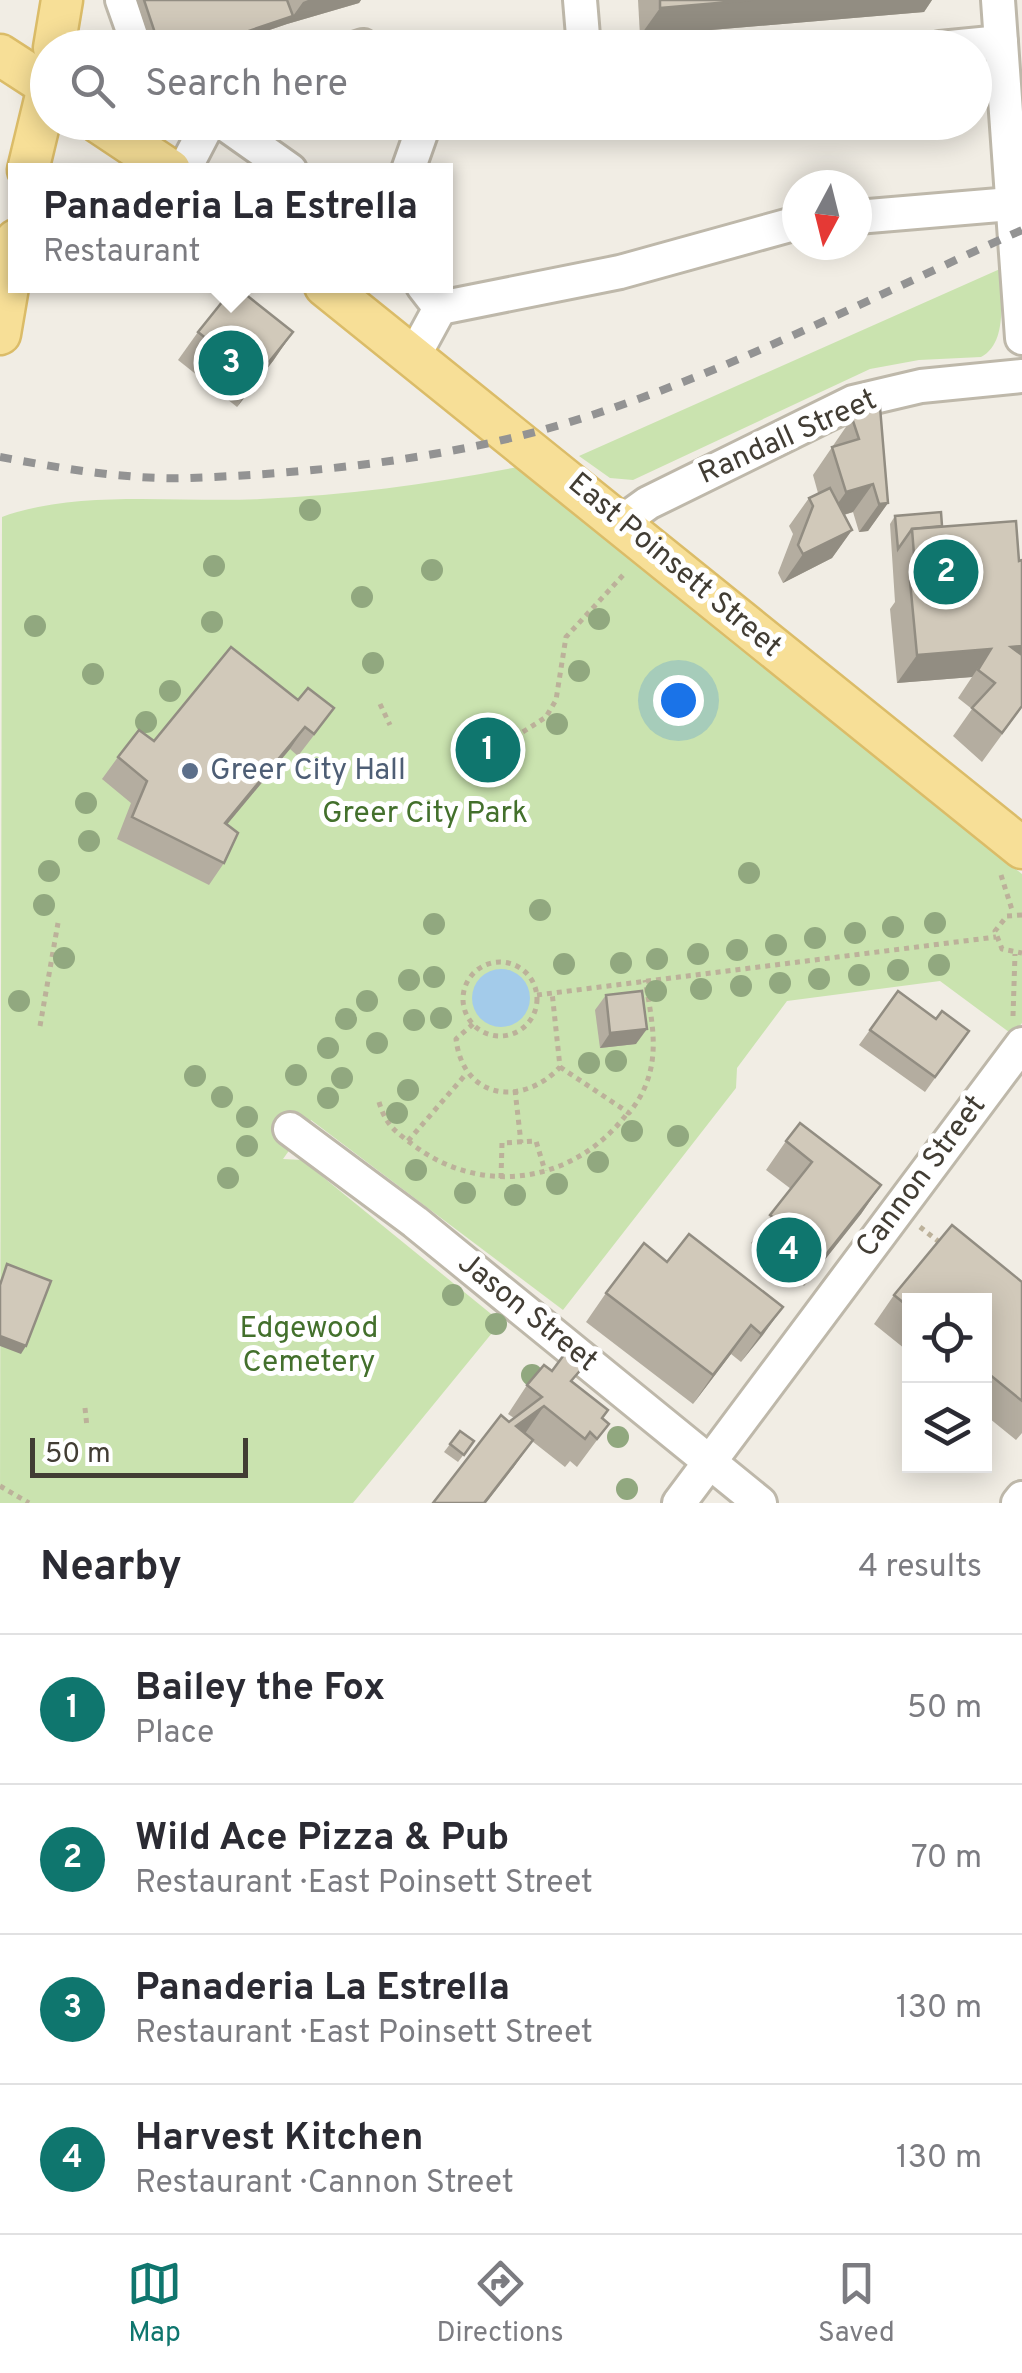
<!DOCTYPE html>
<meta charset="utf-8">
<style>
body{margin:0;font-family:Overpass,sans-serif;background:#f7f7f7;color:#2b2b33}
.controls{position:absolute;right:30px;bottom:30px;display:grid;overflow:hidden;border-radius:0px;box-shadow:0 5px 25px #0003}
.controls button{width:90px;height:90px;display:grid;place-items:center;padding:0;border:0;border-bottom:2px solid #e1e1e2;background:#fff;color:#2b2b33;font:50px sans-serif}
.compass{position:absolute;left:782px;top:170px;width:90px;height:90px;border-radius:50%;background:#fff;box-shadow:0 5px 25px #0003;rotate:187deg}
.scale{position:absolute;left:30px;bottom:25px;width:218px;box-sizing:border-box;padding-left:10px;border:5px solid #423d34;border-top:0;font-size:28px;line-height:35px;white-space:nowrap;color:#423d34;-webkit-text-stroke:8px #fff;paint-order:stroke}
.you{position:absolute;left:678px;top:700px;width:35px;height:35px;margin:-25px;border:8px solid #fff;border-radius:50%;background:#1a73e8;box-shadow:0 0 0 15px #1a73e833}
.badge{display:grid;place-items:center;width:65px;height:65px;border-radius:50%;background:#0f766e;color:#fff;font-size:32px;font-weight:700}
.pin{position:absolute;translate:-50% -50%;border:5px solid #fff;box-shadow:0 2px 10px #0006}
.popup{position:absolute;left:8px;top:163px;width:445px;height:130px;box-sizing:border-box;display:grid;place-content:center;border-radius:0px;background:#fff;filter:drop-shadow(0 2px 8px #0005);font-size:32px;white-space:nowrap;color:#7c7c81}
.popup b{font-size:38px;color:#2b2b33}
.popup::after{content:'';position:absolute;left:50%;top:100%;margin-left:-20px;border:20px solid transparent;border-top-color:#fff}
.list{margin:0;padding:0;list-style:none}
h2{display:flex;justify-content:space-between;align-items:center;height:130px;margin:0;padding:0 40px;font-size:42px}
h2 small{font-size:32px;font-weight:400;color:#7c7c81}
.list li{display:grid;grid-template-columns:65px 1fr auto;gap:30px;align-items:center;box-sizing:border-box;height:150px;padding:0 40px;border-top:2px solid #e1e1e2}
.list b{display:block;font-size:38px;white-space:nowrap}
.list p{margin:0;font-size:32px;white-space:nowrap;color:#7c7c81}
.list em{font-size:32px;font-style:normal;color:#7c7c81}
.icon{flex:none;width:55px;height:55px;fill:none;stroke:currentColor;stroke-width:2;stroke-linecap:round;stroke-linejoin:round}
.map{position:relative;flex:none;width:1022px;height:1503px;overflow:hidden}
.search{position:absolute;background:#fff;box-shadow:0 5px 25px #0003;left:30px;right:30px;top:30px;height:110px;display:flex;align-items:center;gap:25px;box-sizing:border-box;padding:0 35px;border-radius:55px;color:#7c7c81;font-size:38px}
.sheet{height:730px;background:#fff}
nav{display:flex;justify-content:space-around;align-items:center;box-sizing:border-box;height:140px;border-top:2px solid #e1e1e2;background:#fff;font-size:28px;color:#7c7c81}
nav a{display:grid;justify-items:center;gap:5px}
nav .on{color:#0f766e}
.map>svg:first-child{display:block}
.green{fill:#cae3af}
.water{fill:#a3cbea}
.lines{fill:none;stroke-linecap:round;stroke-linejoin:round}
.minor-casing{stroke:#beb8aa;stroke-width:38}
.major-casing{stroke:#dbbc68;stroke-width:45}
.path{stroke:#bcb19a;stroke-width:5;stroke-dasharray:5 5;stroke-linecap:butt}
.minor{stroke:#fff;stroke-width:32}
.major{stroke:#f7df97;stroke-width:40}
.rail{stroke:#939393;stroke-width:8;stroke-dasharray:12 12;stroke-linecap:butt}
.tree{fill:#91a87f}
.wall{fill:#b4ada0}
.shaded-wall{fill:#928d82}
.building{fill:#d1c9ba;stroke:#928d82;stroke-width:2.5}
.service-dot{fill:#5c6f8a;stroke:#fff;stroke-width:4}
.labels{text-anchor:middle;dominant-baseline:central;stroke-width:10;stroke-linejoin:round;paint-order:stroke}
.street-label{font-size:30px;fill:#423d34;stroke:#fff}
.service-label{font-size:30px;fill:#4e5e75;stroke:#fff;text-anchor:start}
.park-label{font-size:30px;fill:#43702c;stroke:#fff}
</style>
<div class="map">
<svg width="1022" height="1503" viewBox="0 0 1022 1503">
<rect width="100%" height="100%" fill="#f1ede4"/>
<!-- green -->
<g class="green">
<path d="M 1000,269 C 1000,296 1009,342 981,357 L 919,360 L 870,369 L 633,480 L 610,478 L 579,456 Z"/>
<path d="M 517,467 L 1022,874 L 1022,1023 L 1013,1035 L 940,981 L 787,1001 L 737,1068 L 736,1088 L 563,1310 L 311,1120 L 283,1159 L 302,1160 L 501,1322 L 353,1503 L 0,1503 L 2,517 C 77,489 179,503 260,499 C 347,495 432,484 517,467 Z"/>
</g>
<!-- water -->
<circle class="water" cx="501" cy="998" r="29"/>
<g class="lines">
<!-- minor casing -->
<g class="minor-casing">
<g id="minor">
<polyline points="122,0 139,48"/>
<polyline points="580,0 584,48"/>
<polyline points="998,0 1022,338"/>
<polyline points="357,48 363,46"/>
<polyline points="940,48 1001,42"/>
<polyline points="222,122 290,170"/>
<polyline points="184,170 209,122"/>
<polyline points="408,170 425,122"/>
<polyline points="857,217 1011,204"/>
<polyline points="440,308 620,272 797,223"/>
<polyline points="415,354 440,308 423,286"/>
<polyline points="623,521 648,503 853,402 921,386 1022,376"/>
<polyline points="290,1129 415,1222 760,1503"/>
<polyline points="679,1503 1022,1044"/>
<polyline points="1018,1503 1022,1498"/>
</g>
</g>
<!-- major casing -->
<g class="major-casing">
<g id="major">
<polyline points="54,48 62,0"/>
<polyline points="0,55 48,86"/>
<polyline points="98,122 170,170"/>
<polyline points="28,170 48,87"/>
<polyline points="325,286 1022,848"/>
<polyline points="0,334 16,240"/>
</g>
</g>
<!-- path -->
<g class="path">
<polyline points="380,704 390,725"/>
<polyline points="465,741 512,739 546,717 556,700 566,637 626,572"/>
<polyline points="1001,875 1013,913"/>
<polyline points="1022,915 1007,916 995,931 1002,949 1022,953"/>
<circle cx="500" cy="999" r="37"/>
<polyline points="537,995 996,937"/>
<polyline points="1013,1016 1015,954"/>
<path d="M 473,1024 L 456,1039 C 463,1100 523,1107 560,1067 L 552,992"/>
<polyline points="40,1026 58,923"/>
<path d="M 560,1067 L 629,1113 C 663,1071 654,1030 645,980"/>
<polyline points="515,1090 521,1143"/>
<path d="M 379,1102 C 386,1126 396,1132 416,1147 C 485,1197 574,1182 626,1115"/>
<polyline points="408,1141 466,1074"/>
<polyline points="501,1178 502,1143 536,1141 545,1171"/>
<polyline points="920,1227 943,1245"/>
<polyline points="85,1408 87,1427"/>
<polyline points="0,1486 29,1503"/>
</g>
<!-- minor -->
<use href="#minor" class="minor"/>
<!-- major -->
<use href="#major" class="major"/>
<!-- rail -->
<path class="rail" d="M 0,457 C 60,468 126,480 188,478 C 325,473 468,457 598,413 C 743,365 882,292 1022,230"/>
</g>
<!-- trees -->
<g class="tree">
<circle cx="310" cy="510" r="11"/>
<circle cx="214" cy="566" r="11"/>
<circle cx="432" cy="570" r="11"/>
<circle cx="362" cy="597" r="11"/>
<circle cx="599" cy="619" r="11"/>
<circle cx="212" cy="622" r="11"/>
<circle cx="35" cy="626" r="11"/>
<circle cx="373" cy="663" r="11"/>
<circle cx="579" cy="671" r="11"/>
<circle cx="93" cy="674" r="11"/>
<circle cx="170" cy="691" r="11"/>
<circle cx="146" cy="722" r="11"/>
<circle cx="557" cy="724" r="11"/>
<circle cx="506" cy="752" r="11"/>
<circle cx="86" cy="803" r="11"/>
<circle cx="89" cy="841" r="11"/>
<circle cx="49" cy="871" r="11"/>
<circle cx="749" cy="873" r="11"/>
<circle cx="44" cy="905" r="11"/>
<circle cx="540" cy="910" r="11"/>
<circle cx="935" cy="923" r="11"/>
<circle cx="434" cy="924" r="11"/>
<circle cx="893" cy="927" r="11"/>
<circle cx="855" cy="933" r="11"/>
<circle cx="815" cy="938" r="11"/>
<circle cx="776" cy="945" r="11"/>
<circle cx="737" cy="950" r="11"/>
<circle cx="698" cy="954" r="11"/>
<circle cx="64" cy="958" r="11"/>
<circle cx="657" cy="959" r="11"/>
<circle cx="621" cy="963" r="11"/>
<circle cx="564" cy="964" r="11"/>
<circle cx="939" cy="965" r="11"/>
<circle cx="898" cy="970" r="11"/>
<circle cx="859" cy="975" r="11"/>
<circle cx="434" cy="977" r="11"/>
<circle cx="819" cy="979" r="11"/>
<circle cx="409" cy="980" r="11"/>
<circle cx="780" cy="983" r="11"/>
<circle cx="741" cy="986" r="11"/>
<circle cx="701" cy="989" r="11"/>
<circle cx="656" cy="991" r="11"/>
<circle cx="19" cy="1001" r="11"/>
<circle cx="367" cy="1001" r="11"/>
<circle cx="441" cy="1018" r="11"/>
<circle cx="346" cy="1019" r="11"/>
<circle cx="414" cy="1020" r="11"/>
<circle cx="377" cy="1043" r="11"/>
<circle cx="328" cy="1048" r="11"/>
<circle cx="616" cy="1061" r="11"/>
<circle cx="589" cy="1063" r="11"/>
<circle cx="296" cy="1075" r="11"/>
<circle cx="195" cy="1076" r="11"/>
<circle cx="342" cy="1078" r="11"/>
<circle cx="408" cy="1090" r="11"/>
<circle cx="222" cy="1097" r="11"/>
<circle cx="328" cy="1098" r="11"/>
<circle cx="397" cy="1113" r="11"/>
<circle cx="247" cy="1117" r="11"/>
<circle cx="632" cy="1131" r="11"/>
<circle cx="678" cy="1136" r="11"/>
<circle cx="247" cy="1146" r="11"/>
<circle cx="598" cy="1162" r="11"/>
<circle cx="416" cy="1170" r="11"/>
<circle cx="228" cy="1178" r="11"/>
<circle cx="557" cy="1184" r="11"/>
<circle cx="465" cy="1193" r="11"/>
<circle cx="515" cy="1195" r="11"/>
<circle cx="453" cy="1295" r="11"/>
<circle cx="496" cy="1324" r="11"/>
<circle cx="532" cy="1375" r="11"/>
<circle cx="618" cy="1437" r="11"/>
<circle cx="627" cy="1489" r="11"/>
</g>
<!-- wall -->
<g class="wall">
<polygon points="136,0 361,0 359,3 287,24 216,48 152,48"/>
<polygon points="638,0 932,0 924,12 640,36"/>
<polygon points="198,332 293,332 273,361 237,407 178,360"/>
<polygon points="852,418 888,503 868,531 859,532 853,512 844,515 852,530 832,558 783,583 778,573 793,534 789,526 809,498 818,493 813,475"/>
<polygon points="895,516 942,526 1022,560 1022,707 982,762 953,736 972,709 958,698 972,677 897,683 890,609 895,602 890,524"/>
<polygon points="298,700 318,730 298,756 290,749 227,824 224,863 209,885 117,839 131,803 102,779 118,757 154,741"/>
<polygon points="898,991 936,1019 969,1031 925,1092 859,1045"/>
<polygon points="606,995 636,1044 600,1048 595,1010"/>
<polygon points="786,1141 881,1185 861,1214 804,1286 751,1243 791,1189 766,1170"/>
<polygon points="667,1262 783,1307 741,1362 731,1354 693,1404 586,1322 606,1293"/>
<polygon points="1022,1282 1022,1433 1016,1440 984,1414 984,1300 910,1300 910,1353 874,1324 894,1295"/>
<polygon points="552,1371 572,1382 602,1418 609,1424 577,1467 570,1461 565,1467 532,1441 513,1468 509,1422 514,1418 508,1414 527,1385"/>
<polygon points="460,1431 474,1441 458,1462 444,1452"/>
</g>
<!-- shaded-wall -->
<g class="shaded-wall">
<polygon points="308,0 361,0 359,3 287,24 216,48 198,48 293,16 303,2"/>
<polygon points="752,0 932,0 924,12 640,36 660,8"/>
<polygon points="293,332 273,361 237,407 256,378"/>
<polygon points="873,484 853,512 826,520 846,492"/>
<polygon points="888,503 868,531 859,532 879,504"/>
<polygon points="852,530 832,558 783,583 803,554"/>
<polygon points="1022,646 1022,673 1011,647"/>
<polygon points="991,649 972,677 897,683 917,655"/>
<polygon points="305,727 290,749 210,845 225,823"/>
<polygon points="647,1029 636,1044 600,1048 610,1033"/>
<polygon points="881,1185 861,1214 804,1286 824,1257"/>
<polygon points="783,1307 763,1335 741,1362 761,1334"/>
<polygon points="751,1325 731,1354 693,1404 713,1375"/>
<polygon points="0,1336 26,1346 21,1354 0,1346"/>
<polygon points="544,1406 524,1435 516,1426"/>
<polygon points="533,1440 513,1468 486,1503 484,1503"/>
</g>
<!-- building -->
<g class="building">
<polygon points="144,0 287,0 293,16 198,48 160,48"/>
<polygon points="660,0 752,0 660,8"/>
<polygon points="235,286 293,332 256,378 198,332"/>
<polygon points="880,407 888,503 879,504 873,484 846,492 832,447 859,439 852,418"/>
<polygon points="830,488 852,530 803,554 798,545 813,506 809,498"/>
<polygon points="941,512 942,526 912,529 898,549 895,516"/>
<polygon points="1016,521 1019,561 1022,560 1022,646 1011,647 1022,655 1022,706 1002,733 972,708 995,683 978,670 991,649 917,655 910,581 916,580 912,529"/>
<polygon points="231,647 298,700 308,688 334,708 314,734 305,727 225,823 238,833 224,863 132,817 147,781 118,757 139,730 154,741"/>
<polygon points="642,991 647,1029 610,1033 606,995"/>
<polygon points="898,991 936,1019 942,1011 969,1031 935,1077 870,1030"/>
<polygon points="800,1123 881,1185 824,1257 770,1215 812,1162 786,1141"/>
<polygon points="952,1225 1022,1282 1022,1401 984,1370 984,1300 910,1300 910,1308 894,1295"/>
<polygon points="689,1234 783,1307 761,1334 751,1325 713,1375 606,1293 644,1243 667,1262"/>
<polygon points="7,1264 51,1281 26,1346 0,1336 0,1285"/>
<polygon points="566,1352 584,1366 571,1381 608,1410 602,1418 609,1424 597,1439 590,1432 585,1439 544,1406 516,1426 533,1440 484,1503 433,1503 501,1415 509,1422 542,1397 527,1385 544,1365 552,1371"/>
<polygon points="460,1431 474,1441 464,1455 450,1444"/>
</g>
<!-- markers -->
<circle class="service-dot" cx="190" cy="771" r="10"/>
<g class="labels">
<!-- street labels -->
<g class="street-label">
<text transform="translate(788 438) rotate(-24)">Randall Street</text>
<text transform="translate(674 566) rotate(40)">East Poinsett Street</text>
<text transform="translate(922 1177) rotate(-53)">Cannon Street</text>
<text transform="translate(527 1313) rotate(39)">Jason Street</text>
</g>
<!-- service labels -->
<g class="service-label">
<text x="210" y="771">Greer City Hall</text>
</g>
<!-- park labels -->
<g class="park-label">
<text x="425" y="814">Greer City Park</text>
<text x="309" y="1329">Edgewood<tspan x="309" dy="34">Cemetery</tspan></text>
</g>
</g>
</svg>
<div class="controls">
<button><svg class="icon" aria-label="locate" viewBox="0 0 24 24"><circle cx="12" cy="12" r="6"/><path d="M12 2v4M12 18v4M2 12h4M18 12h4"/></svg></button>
<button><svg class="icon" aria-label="layers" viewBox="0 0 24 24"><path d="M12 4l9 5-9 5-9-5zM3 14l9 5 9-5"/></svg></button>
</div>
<svg class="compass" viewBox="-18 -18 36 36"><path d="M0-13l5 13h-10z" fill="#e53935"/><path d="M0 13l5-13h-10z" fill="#7c7c81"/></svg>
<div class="scale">50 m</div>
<div class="you"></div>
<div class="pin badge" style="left:488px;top:750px">1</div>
<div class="pin badge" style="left:946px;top:572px">2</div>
<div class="pin badge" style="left:231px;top:363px">3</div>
<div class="popup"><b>Panaderia La Estrella</b>Restaurant</div>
<div class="pin badge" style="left:789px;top:1250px">4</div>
<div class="search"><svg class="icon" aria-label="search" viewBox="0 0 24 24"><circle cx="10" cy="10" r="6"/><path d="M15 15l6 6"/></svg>Search here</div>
</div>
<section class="sheet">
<h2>Nearby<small>4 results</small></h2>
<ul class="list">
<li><span class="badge">1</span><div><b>Bailey the Fox</b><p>Place</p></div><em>50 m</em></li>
<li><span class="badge">2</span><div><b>Wild Ace Pizza &amp; Pub</b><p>Restaurant · East Poinsett Street</p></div><em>70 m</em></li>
<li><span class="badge">3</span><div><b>Panaderia La Estrella</b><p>Restaurant · East Poinsett Street</p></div><em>130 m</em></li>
<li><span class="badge">4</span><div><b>Harvest Kitchen</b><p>Restaurant · Cannon Street</p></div><em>130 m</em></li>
</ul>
</section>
<nav>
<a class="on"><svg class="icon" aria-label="map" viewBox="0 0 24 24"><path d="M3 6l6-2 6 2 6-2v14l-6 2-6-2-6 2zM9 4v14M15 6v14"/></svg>Map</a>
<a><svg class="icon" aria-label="directions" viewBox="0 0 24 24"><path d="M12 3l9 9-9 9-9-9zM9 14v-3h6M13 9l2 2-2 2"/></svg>Directions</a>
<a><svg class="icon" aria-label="saved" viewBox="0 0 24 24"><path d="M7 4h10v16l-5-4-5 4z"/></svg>Saved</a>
</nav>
